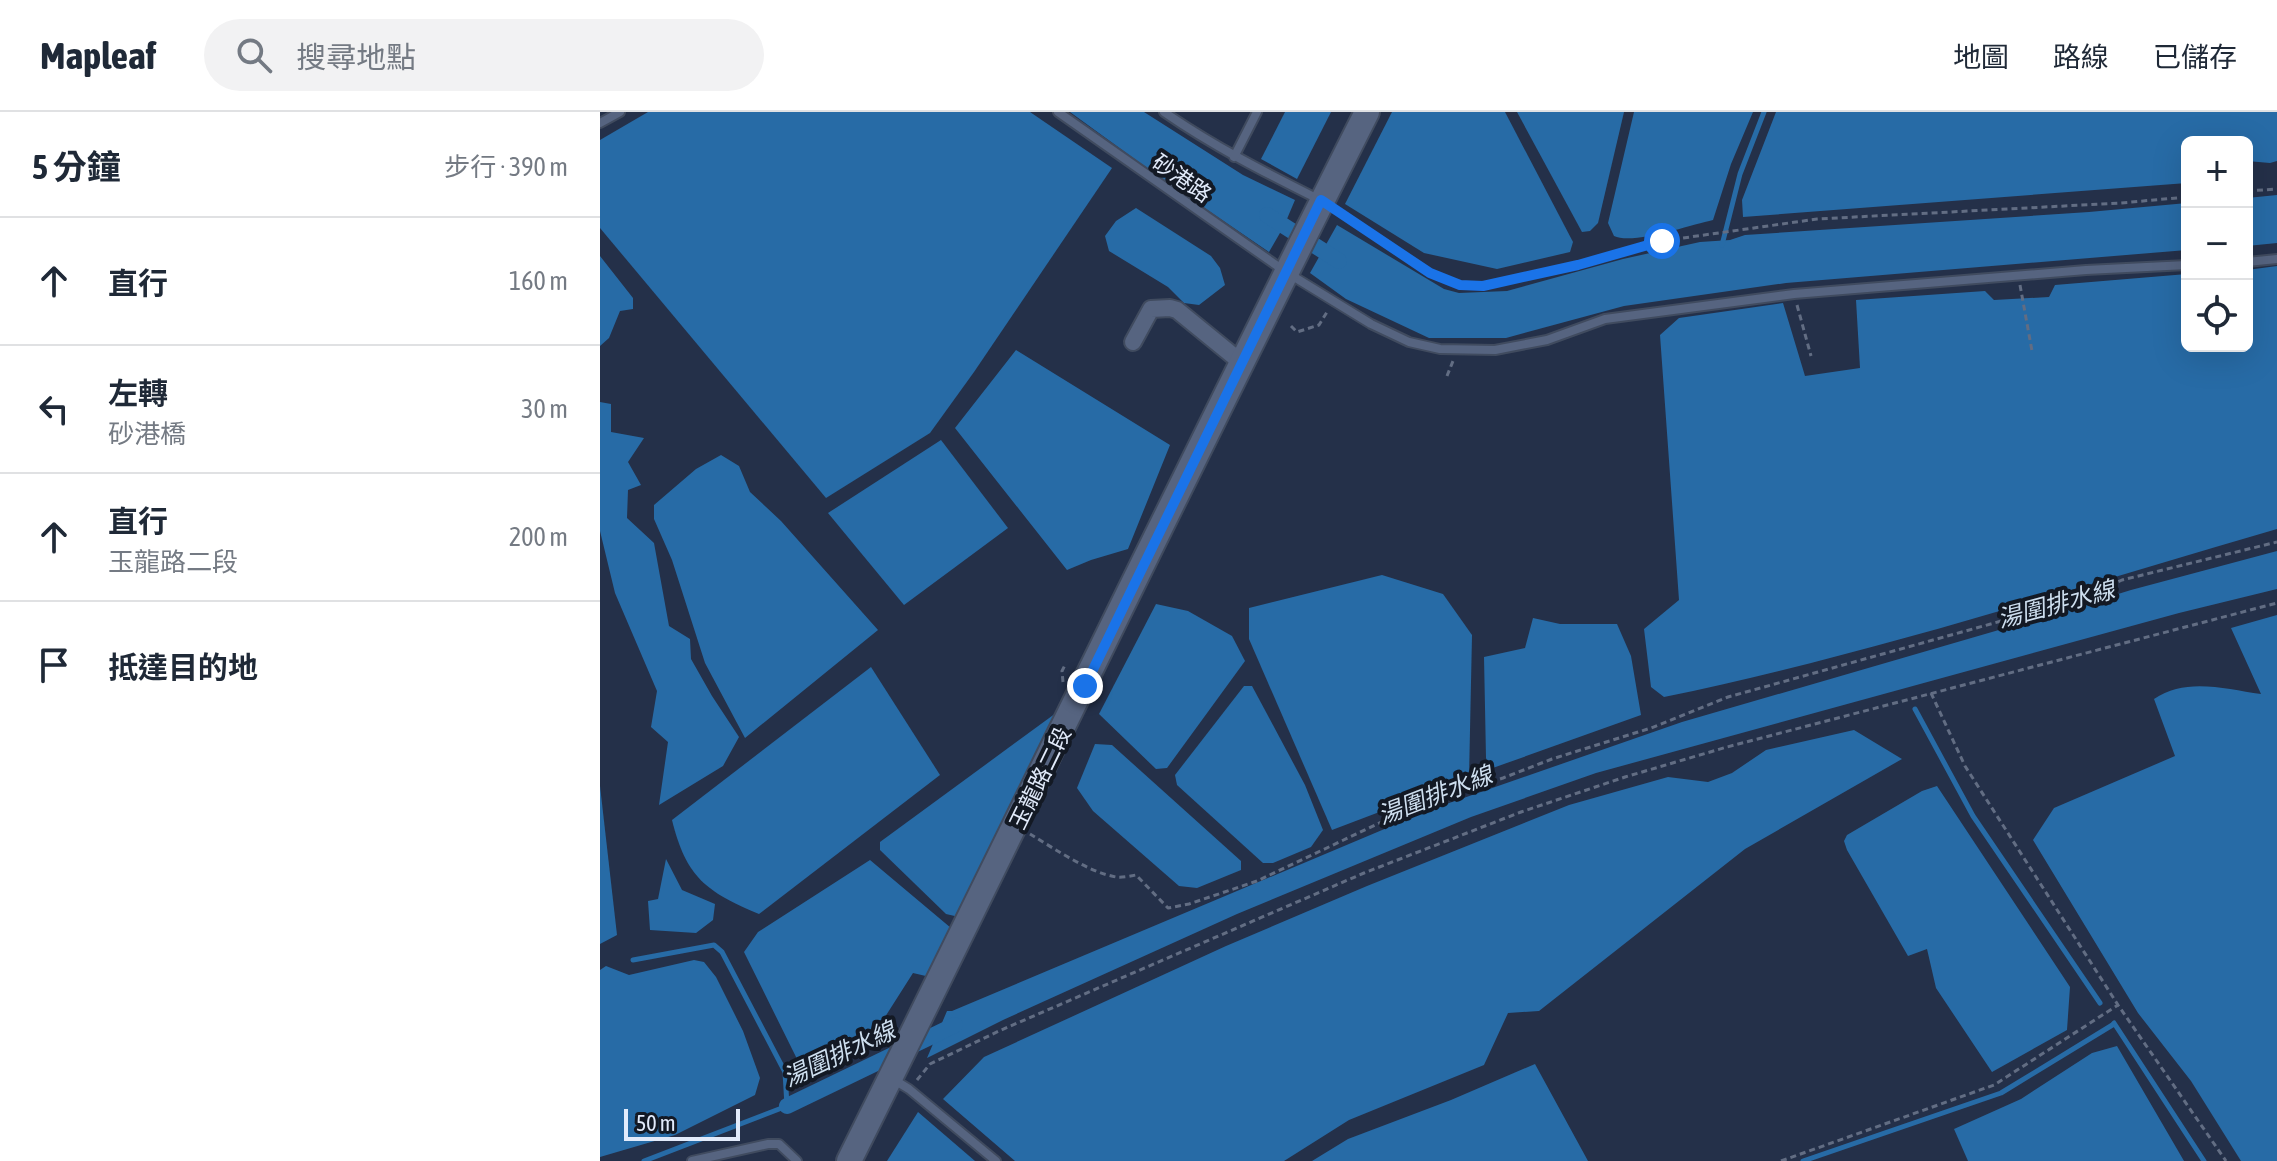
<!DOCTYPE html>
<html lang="zh-TW">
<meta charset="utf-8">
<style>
body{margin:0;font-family:"Asap Condensed","Noto Sans TC",sans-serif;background:#f2f2f3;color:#1f2937}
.controls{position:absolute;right:24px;top:24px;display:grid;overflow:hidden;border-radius:12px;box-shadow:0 8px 32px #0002}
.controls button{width:72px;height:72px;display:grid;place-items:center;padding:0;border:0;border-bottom:2px solid #e0e1e3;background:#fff;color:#1f2937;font:40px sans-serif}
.scale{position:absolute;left:24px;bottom:20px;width:116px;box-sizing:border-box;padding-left:8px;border:4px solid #e2ebfb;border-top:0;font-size:22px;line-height:28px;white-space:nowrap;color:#e2ebfb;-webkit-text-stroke:6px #131924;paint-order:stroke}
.stop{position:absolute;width:24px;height:24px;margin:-18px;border:6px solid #1a73e8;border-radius:50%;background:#fff}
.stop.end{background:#1a73e8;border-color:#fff;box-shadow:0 2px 8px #0008}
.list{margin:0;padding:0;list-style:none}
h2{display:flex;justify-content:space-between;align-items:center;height:104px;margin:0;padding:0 32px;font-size:34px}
h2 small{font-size:26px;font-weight:400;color:#747a83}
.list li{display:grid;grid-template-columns:52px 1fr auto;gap:24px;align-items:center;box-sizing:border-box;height:128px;padding:0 32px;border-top:2px solid #e0e1e3}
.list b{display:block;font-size:30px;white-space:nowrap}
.list p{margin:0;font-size:26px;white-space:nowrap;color:#747a83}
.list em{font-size:26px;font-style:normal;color:#747a83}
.icon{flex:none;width:44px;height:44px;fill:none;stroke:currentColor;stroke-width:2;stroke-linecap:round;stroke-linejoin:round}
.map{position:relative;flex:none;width:1677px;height:1049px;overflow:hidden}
header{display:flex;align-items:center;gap:48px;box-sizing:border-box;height:112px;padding:0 40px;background:#fff;border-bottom:2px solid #e0e1e3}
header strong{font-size:38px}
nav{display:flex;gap:44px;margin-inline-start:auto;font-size:28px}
.search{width:560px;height:72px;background:#f2f2f3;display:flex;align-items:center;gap:20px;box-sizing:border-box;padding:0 28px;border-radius:44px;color:#747a83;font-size:30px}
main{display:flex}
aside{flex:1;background:#fff}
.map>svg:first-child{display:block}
.water{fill:#276ba6}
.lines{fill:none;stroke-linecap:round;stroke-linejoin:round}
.stream{stroke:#276ba6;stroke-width:5}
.canal{stroke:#276ba6;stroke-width:16}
.lane-casing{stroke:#404b5f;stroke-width:12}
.street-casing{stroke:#404b5f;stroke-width:20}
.secondary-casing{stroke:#404b5f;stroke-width:28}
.path{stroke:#626d83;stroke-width:3;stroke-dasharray:6 4;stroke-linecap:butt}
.lane{stroke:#566480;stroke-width:8}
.street{stroke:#566480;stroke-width:16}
.secondary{stroke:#566480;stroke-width:24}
.route{stroke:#1a73e8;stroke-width:10}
.labels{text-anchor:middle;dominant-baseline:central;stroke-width:8;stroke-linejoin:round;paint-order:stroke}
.street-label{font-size:22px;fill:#e2ebfb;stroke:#131924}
.water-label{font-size:24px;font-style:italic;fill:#cedfef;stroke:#131924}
</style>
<header>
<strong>Mapleaf</strong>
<div class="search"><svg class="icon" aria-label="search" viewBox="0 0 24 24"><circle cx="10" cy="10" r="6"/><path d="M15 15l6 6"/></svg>搜尋地點</div>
<nav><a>地圖</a><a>路線</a><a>已儲存</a></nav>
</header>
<main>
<aside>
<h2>5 分鐘<small>步行 · 390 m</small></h2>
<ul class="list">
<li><svg class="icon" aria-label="ahead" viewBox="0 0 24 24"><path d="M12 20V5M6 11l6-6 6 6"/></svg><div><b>直行</b></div><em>160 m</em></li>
<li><svg class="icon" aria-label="left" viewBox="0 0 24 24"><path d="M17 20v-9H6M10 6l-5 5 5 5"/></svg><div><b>左轉</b><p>砂港橋</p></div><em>30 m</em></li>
<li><svg class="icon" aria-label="ahead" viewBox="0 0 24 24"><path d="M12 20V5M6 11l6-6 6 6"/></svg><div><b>直行</b><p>玉龍路二段</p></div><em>200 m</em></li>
<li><svg class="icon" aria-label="arrive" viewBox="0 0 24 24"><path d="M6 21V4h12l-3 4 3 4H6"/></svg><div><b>抵達目的地</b></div></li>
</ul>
</aside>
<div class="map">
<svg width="1677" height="1049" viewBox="0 0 1677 1049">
<rect width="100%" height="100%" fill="#243049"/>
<!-- water -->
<g class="water">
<polygon points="48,0 430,0 512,56 374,260 330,321 226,386 0,116 0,28"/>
<polygon points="470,0 544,0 643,63 695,88 684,114 669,140 562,67"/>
<polygon points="685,0 731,0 697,67 661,47"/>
<polygon points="792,0 905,0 973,130 970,140 897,157 824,141 745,92"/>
<polygon points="917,0 1024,0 998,111 990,119 982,120"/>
<path d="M 1034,0 L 1153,0 L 1131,52 L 1113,108 C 1090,113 1033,133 1014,124 L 1008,111 Z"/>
<polygon points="1176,0 1677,0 1677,49 1670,51 1647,49 1647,30 1587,30 1587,71 1143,105 1142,88"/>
<polygon points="1677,83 1677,131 1647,134 1647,86"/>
<polygon points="1587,91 1587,138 1186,171 1024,194 906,226 829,226 746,187 710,161 737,113 844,177 859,181 907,179 1023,147 1100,130 1130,128 1145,123 1489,100"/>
<polygon points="536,96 611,144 620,156 625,173 599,193 584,191 568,175 509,139 505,124 516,109"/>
<polygon points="0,144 33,186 33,197 20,199 9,226 0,234"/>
<path d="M 1677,154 L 1677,417 C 1473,476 1272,542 1064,585 L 1051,575 L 1044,517 L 1079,488 L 1060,223 L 1079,206 L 1183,191 L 1205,264 L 1260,256 L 1256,188 L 1385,179 L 1394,188 L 1449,185 L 1455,173 L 1587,162 L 1587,234 L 1647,234 L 1647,158 Z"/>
<polygon points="416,238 570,333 528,437 491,448 467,458 355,316"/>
<polygon points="0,290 11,292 11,320 44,326 28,350 41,373 28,378 27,406 54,431 69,514 90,527 91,547 112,584 139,625 123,654 59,693 68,630 51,615 57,579 15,481 0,419"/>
<polygon points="341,328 408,416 304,493 228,401"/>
<polygon points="121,343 139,354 150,380 181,409 278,518 145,626 105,551 72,448 54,407 54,393 96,357"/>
<polygon points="1677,439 1677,477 1579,501 996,661 871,705 637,802 403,908 327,946 347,899 352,899 832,697 1082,610 1437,507 1531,478"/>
<polygon points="782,463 843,482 872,523 869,666 732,718 649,527 649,496"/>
<polygon points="556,492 588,499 632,524 645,549 567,656 556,657 499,602"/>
<path d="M 1677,503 L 1677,1049 L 1641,1049 L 1591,969 L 1538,901 L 1433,728 L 1454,696 L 1575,644 L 1554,587 C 1586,565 1625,577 1661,582 L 1631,516 Z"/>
<polygon points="933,506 960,512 1017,512 1031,544 1041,603 890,657 886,646 884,545 925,536"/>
<path d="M 271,555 L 340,663 L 159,802 C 106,780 86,765 72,708 Z"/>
<polygon points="644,574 652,574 705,673 723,718 711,735 673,751 663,751 577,673 575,663"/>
<polygon points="456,601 359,805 346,802 280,738 280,730"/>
<polygon points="1254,618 1302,647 1145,737 939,899 908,901 884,953 749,1008 684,1049 415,1049 343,987 384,945 626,834 767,774 969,693 1068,665 1108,670 1132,661 1166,638"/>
<polygon points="495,632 512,633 641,749 641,758 597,776 579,774 493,699 477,676"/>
<polygon points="0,674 17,823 0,832"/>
<polygon points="1337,674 1470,875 1467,918 1392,960 1336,876 1327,837 1308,844 1247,738 1244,729 1247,723 1322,679"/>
<polygon points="66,747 82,778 115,792 113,808 96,821 50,818 48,789 58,787"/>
<polygon points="270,748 351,816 330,865 313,861 271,927 210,955 199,951 144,840 158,820"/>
<polygon points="94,848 104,850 116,865 143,919 160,966 155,983 75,1023 0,1045 0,858 6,854 29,863"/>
<polygon points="1517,934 1584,1049 1368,1049 1354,1017 1421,987 1492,941"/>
<polygon points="935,952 988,1049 712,1049 748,1027 851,988"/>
<polygon points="318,1000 375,1049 287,1049"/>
</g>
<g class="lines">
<!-- stream -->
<g class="stream">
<polyline points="1122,133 1140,62 1164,0"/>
<polyline points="1315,597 1373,704 1500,891"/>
<polyline points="33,848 114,833 122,840 185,960 187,994 44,1049"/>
<polyline points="1514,911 1604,1049"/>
<polyline points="1203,1049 1401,981 1514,912"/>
</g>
<!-- canal -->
<g class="canal">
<polyline points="667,103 739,149"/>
<polyline points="187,994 355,913"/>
</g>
<!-- lane casing -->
<g class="lane-casing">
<g id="lane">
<polyline points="458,0 686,160 771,212 809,230 840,237 895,238 947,228 1005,207 1194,182 1486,158 1587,153"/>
<path d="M 564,0 C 613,34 666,61 720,88"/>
<polyline points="0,11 20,0"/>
<polyline points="634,45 657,0"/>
<polyline points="1647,150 1677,147"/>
<polyline points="291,966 309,977 396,1049"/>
<polyline points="92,1049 168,1032 179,1032 197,1049"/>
</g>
</g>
<!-- street casing -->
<g class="street-casing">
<polyline id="street" points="533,230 551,197 570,196 577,198 642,251"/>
</g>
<!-- secondary casing -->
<g class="secondary-casing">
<path id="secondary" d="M 249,1049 C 423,700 591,348 767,0"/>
</g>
<!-- path -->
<g class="path">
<polyline points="1647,79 1677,77"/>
<polyline points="740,100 830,161 860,173 883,174 978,153 1062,129 1217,107 1521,91 1587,85"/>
<polyline points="1420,173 1432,239"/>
<polyline points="1197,193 1211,244"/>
<polyline points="691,214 697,220 719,213 727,200"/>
<polyline points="847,264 853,249"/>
<polyline points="463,570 462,559 466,551"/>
<polyline points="1331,581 1365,654 1518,893 1626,1049"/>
<path d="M 430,722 C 455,737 488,760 516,765 C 522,766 530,764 536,763 L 568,796 L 589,792 L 657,769 L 809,697 L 903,666 L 952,647 L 1051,616 L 1128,585 L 1477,488 L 1522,468 L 1677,430"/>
<polyline points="317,968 330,952 399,919 764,761 921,700 1025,665 1127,635 1677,491"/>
<polyline points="1181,1049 1394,973 1518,893"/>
</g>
<!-- lane -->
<use href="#lane" class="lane"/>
<!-- street -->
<use href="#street" class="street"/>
<!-- secondary -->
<use href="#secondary" class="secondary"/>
</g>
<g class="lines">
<!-- route -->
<polyline class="route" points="485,574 721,88 830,161 860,173 883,174 978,153 1062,129"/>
</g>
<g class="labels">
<!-- street labels -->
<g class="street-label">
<text transform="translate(582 66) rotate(35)">砂港路</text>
<text transform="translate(440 666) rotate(-64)">玉龍路二段</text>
</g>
<!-- water labels -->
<g class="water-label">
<text transform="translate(1456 492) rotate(-15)">湯圍排水線</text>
<text transform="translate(835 683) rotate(-21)">湯圍排水線</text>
<text transform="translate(239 942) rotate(-25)">湯圍排水線</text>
</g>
</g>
</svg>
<div class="controls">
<button>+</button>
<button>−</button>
<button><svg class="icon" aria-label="locate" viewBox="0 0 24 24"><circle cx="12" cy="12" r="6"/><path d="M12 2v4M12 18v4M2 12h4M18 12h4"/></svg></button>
</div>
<div class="scale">50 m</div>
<div class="stop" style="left:1062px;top:129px"></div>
<div class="stop end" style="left:485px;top:574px"></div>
</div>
</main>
